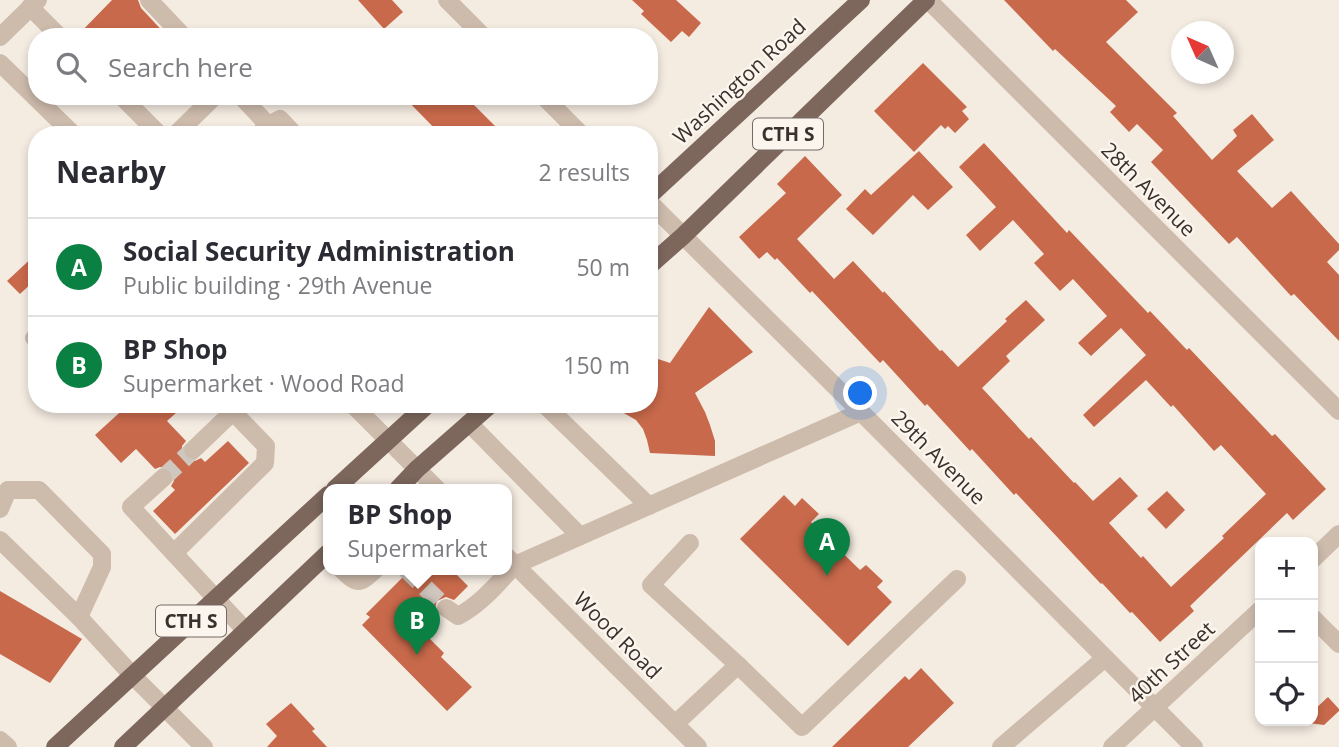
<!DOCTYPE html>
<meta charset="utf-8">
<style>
body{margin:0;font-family:"Open Sans",sans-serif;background:#f2f2f3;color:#2b2b33}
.controls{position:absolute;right:21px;bottom:21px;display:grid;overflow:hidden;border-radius:14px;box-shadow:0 4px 10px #0003}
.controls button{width:63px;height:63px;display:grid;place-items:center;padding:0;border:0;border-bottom:2px solid #e1e1e2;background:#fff;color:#2b2b33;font:35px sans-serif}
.compass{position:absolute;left:1171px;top:21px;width:63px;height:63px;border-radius:50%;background:#fff;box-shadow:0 4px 10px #0003;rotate:315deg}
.you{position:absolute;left:861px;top:394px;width:24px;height:24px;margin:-18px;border:5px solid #fff;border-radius:50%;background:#1a73e8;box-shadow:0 0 0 10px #1a73e833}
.badge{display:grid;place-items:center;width:46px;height:46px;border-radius:50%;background:#0b8043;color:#fff;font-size:23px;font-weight:700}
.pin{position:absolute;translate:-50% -58px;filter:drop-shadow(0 2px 4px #0008)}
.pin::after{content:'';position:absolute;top:37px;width:24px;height:21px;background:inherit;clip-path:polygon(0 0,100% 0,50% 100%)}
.popup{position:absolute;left:323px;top:484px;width:189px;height:91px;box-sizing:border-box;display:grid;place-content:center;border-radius:14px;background:#fff;filter:drop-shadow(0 2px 5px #0005);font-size:23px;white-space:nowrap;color:#7c7c81}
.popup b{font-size:26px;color:#2b2b33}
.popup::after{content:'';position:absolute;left:50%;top:100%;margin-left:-14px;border:14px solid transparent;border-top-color:#fff}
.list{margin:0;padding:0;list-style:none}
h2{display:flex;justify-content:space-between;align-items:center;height:91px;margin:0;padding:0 28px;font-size:30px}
h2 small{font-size:23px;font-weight:400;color:#7c7c81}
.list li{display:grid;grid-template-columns:46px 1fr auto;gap:21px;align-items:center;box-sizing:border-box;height:98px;padding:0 28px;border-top:2px solid #e1e1e2}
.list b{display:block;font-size:26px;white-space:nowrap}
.list p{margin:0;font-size:23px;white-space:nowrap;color:#7c7c81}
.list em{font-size:23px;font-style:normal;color:#7c7c81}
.icon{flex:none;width:38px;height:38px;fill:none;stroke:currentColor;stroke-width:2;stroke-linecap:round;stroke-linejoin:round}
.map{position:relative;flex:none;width:1339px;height:747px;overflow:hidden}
.search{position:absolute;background:#fff;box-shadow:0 4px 10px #0003;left:28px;top:28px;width:630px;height:77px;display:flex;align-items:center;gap:18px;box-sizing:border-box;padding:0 24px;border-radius:28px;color:#7c7c81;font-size:26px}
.panel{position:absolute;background:#fff;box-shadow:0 4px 10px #0003;left:28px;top:126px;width:630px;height:287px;border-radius:28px}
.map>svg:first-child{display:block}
.building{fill:#c8694b}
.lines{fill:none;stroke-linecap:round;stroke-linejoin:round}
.minor-tunnel{stroke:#cfc6bd;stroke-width:18;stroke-dasharray:18 9;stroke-linecap:butt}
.minor{stroke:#cdbbac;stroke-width:18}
.major{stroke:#7d675c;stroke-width:18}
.labels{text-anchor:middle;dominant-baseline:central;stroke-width:5;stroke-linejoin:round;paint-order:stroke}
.shield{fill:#fbf5ee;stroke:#756b66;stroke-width:2}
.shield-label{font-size:19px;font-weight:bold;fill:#3b302b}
.street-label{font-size:21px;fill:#3b302b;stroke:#fbf5ee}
</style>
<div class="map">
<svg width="1339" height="747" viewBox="0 0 1339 747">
<rect width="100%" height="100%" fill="#f4ebe1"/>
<!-- building -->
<g class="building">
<polygon points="112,0 138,0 141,8 168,37 76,37"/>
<polygon points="358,0 392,0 403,12 384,29"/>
<polygon points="632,0 676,0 701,23 689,37 682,31 671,42 641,14 644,11"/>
<polygon points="1004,0 1126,0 1138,12 1106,42 1177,113 1173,116 1212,160 1237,136 1233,130 1252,114 1274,140 1237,171 1272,208 1291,191 1339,244 1339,250 1327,262 1339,275 1339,341 1294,294 1291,296 1237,237 1229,244 1151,162 1163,150 1137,124 1129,132 1110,112 1116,106 1055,49 1053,51"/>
<polygon points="923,63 967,107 962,111 969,119 955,133 948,126 945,129 941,125 914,152 874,111"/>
<polygon points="403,96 465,96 504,135 441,135"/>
<polygon points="984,143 1067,233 1069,230 1148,313 1150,311 1187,350 1189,348 1272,436 1275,434 1326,489 1293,520 1287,513 1190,606 1194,611 1160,642 1132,612 1130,613 1102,583 1101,584 1016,493 1014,495 972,449 970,451 927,404 925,406 883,360 880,363 812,291 810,293 777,258 775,260 767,252 759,259 739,237 786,193 777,184 805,156 842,195 797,239 834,279 853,261 883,293 884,291 940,351 942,350 958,367 1007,321 1005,319 1026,300 1045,320 1006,356 1010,361 982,388 1029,439 1031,437 1074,483 1075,482 1093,501 1120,477 1138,496 1109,523 1141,558 1143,556 1171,587 1224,538 1222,536 1266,494 1221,445 1214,451 1173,405 1171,407 1146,380 1094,427 1083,415 1146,355 1121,328 1091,356 1078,343 1107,316 1073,279 1060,291 1034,263 1044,254 1013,220 980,251 966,235 996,207 959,167"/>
<polygon points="919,151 953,187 928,210 913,195 873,235 846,209 865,189 871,195"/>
<polygon points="37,253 37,278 20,294 7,281"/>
<polygon points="709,307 753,352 695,393 705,412 710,425 715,441 715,456 650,453 647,440 643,429 636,420 608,404 649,404 649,356 670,363"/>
<polygon points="129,404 186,404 167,421 186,441 182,446 182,452 185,458 195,461 201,458 205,462 228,441 249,463 175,534 153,511 175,490 171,486 174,481 172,471 166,467 160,467 155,469 136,449 121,463 95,435"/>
<polygon points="1167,491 1185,510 1166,529 1147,509"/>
<polygon points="784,495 795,506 802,498 819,514 811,522 860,570 866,565 883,581 877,587 892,602 848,646 740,539"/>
<polygon points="411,569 451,569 468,586 454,600 446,597 437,601 435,608 438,616 422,631 444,653 441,657 472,687 447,711 362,625 370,617 366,614"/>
<polygon points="0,591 82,639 50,683 0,654"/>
<polygon points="921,668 954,703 908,747 832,747 905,676 909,680"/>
<polygon points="1328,697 1339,709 1339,711 1324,725 1301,722 1313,721 1313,711"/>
<polygon points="291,703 315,729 312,731 327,747 267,747 277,736 266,724"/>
</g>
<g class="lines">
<!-- minor-tunnel -->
<g class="minor-tunnel">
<polyline points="163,478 193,450"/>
<polyline points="406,569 446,608"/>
</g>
<!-- minor -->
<g class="minor">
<polyline points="149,0 184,37"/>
<polyline points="447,0 484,37"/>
<polyline points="928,0 1339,411"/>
<polyline points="30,7 60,37"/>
<polyline points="0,37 38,0"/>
<polyline points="0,63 74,135"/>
<polyline points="121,96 160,135"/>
<polyline points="241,96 268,125 258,135"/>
<polyline points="543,96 582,135"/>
<polyline points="268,125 280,119 295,135"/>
<polyline points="175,135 215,96"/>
<polyline points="649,202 861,412 1194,747"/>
<polyline points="34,338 37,335"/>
<polyline points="352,404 437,489"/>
<polyline points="544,404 649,506"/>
<polyline points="469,423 580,536"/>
<polyline points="193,450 241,404"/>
<polyline points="163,478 131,507 246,631"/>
<polyline points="0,509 8,490 39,490 102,554 102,567 79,617"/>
<polyline points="0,540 79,617 132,675 204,747"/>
<polyline points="690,543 651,585 738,665"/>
<polyline points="174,553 265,463 266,446 233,412"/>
<polyline points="506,556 698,747"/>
<polyline points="1313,559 1339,534"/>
<path d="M 341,569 C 358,586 359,584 376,569"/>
<path d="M 446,608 L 458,616 C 481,604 498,583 515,565 L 861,412"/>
<polyline points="1313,618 1339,644"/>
<polyline points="675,724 738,665 802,727 957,579"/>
<polyline points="0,740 8,747"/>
<polyline points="1001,747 1105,658"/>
<polyline points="1112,747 1260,610"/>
</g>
<!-- major -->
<g class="major">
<polyline points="649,196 861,0"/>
<polyline points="649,266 683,236 926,0"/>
<polyline points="335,489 428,404"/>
<polyline points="398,489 417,469 491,404"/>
<polyline points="55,747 328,495"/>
<polyline points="123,747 328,553"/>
</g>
</g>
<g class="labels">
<!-- shield labels -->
<g class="shield">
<rect x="753" y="118.5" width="70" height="31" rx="5"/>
<rect x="156" y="605.5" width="70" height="31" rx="5"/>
</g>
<g class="shield-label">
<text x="788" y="134">CTH S</text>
<text x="191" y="621">CTH S</text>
</g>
<!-- street labels -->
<g class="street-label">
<text transform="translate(739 81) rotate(-43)">Washington Road</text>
<text transform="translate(1149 189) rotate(45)">28th Avenue</text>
<text transform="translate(939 457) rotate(45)">29th Avenue</text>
<text transform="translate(618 635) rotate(45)">Wood Road</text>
<text transform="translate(1171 662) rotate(-43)">40th Street</text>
</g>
</g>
</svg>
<div class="controls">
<button>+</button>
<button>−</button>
<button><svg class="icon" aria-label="locate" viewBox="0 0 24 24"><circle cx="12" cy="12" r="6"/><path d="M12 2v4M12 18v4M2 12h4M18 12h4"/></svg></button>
</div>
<svg class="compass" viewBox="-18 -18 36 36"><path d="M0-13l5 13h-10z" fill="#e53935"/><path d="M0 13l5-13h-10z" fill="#7c7c81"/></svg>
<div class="you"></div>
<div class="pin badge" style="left:827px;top:576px">A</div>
<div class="pin badge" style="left:417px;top:655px">B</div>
<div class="popup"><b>BP Shop</b>Supermarket</div>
<div class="search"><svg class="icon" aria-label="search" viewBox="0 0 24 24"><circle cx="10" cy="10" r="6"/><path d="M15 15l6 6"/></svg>Search here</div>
<section class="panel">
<h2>Nearby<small>2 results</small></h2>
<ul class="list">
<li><span class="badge">A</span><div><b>Social Security Administration</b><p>Public building · 29th Avenue</p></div><em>50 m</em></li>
<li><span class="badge">B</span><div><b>BP Shop</b><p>Supermarket · Wood Road</p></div><em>150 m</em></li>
</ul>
</section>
</div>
